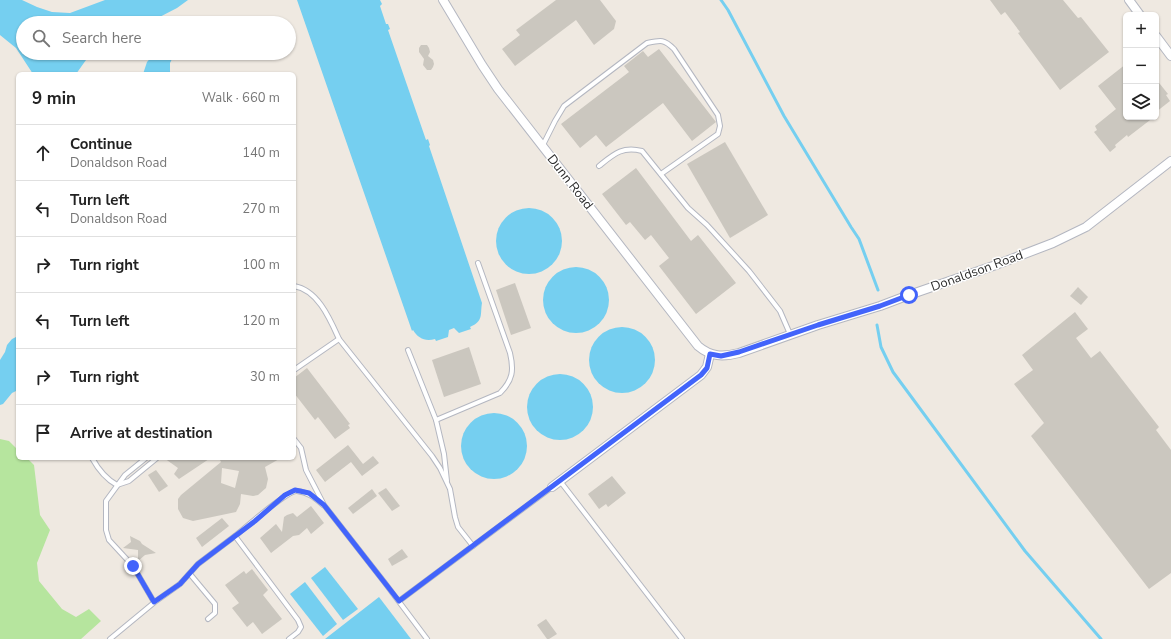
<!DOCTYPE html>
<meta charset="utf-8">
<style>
body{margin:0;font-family:"Nunito Sans",sans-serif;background:#f6f6f6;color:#222}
.controls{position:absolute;right:12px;top:12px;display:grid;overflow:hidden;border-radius:6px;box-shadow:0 1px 3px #0004}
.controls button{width:36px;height:36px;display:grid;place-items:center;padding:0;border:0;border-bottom:1px solid #e0e0e0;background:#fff;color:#222;font:20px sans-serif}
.stop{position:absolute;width:12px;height:12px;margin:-9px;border:3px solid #4264fb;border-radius:50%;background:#fff}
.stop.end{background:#4264fb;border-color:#fff;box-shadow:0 1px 4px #0008}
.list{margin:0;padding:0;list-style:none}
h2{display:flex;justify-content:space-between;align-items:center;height:52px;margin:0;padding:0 16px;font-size:17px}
h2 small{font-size:13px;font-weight:400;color:#767676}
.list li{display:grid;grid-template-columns:26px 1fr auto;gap:12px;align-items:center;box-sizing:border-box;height:56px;padding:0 16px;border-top:1px solid #e0e0e0}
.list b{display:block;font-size:15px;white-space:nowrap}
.list p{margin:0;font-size:13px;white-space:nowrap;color:#767676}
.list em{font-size:13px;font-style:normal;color:#767676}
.icon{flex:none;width:22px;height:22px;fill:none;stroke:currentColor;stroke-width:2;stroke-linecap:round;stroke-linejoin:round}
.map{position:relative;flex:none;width:1171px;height:639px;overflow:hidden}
.search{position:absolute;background:#fff;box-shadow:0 1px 3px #0004;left:16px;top:16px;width:280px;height:44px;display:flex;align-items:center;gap:10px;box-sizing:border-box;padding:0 14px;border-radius:22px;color:#767676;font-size:15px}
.panel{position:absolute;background:#fff;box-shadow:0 1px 3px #0004;left:16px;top:72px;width:280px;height:388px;border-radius:6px}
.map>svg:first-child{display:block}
.green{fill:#b6e59e}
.water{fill:#75cff0}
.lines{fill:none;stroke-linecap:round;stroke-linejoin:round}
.stream{stroke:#75cff0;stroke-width:3}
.building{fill:#cbc7bf;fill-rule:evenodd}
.lane-casing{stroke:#b4b7c1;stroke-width:6}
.street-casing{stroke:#b4b7c1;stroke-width:10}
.lane{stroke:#fff;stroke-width:4}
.street{stroke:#fff;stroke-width:8}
.route{stroke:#4264fb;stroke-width:5}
.labels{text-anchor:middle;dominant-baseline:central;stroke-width:3;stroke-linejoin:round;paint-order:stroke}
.street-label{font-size:13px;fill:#2e2e2e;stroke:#fff}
</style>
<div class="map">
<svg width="1171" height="639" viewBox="0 0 1171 639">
<rect width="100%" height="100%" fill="#efe9e1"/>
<!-- green -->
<polygon class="green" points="0,439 9,441 18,450 18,458 27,458 34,465 40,515 50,530 37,563 39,581 62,609 76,617 89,609 101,621 81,639 0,639"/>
<!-- water -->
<g class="water">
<polygon points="0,0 22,0 37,7 52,12 70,13 105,0 188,0 177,8 148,23 23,23 23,53 91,53 76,74 33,74 16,48 0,35"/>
<path d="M 297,0 L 380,0 L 382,4 L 380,6 L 386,24 L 388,24 L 390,29 L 388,30 L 426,140 L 428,139 L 430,145 L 429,146 L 482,303 C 480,314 484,321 470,327 L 471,329 L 459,333 L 454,328 L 449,330 L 448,337 L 436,341 L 435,339 C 425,342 418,338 413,330 L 412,331 Z"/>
<polygon points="155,53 175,53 170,63 170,74 143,74 147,62"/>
<circle cx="529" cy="241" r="33"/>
<circle cx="576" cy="300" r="33"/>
<circle cx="622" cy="360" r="33"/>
<polygon points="18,336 18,390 12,393 3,404 0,405 0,360 5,352 7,345 12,339"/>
<circle cx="560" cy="407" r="33"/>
<circle cx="494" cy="446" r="33"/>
<polygon points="325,567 358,609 343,620 311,578"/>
<polygon points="305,582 337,624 323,636 290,594"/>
<polygon points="379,597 411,639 325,639"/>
</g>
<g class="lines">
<!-- stream -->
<g class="stream">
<polyline points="721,0 728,10 784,116 851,227 859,239 878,290"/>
<polyline points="877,325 881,347 893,372 1025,551 1101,639"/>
</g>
</g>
<!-- building -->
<g class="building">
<polygon points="556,0 600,0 616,21 614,29 594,45 576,20 515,66 502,49 520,35 516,30"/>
<polygon points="990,0 1063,0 1078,18 1081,17 1109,52 1060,90 1018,33 1020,32 1005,12 1001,15"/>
<polygon points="421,45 427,45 429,48 430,52 428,56 433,60 434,64 433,67 431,70 427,70 423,65 424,59 419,52 419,48"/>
<polygon points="659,49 716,122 692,141 663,103 606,147 596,135 580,148 561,124 629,72 624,66 643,51 648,57"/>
<polygon points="1126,64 1126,117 1154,117 1128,137 1127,135 1115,145 1116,147 1110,152 1094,132 1097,130 1095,126 1116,109 1098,86"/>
<polygon points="1156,79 1168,94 1166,95 1170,101 1156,112"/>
<polygon points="725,142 768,215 730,238 687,164"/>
<polygon points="636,168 691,241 698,235 736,283 696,314 659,266 669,258 651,235 645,240 630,222 626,225 602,194"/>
<polygon points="515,283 531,328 511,335 496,290"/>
<polygon points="1078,287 1088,297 1081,305 1070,296"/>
<polygon points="1075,312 1088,329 1076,338 1091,358 1100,351 1159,427 1156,430 1171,450 1171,573 1149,589 1031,436 1044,423 1014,384 1033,370 1022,355"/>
<polygon points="469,347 481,384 444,397 432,360"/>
<polygon points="307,368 350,424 348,425 350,428 335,439 318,417 315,420 294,393 294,378"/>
<polygon points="348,445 363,464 373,456 379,463 362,476 351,462 325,482 316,470"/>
<polygon points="164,458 192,458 191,460 209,459 179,479 174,474 178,468"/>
<path d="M 219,458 L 281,458 L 265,467 L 268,479 L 266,488 L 258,495 L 253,496 L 241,494 L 240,504 L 236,512 L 193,521 L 183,518 L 178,509 L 178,499 L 181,495 L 221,462 ZM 222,468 L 239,471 L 235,488 L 221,483 Z"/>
<polygon points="156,470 168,486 159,492 148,475"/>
<polygon points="612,476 626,493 608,507 606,504 599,509 588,494"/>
<polygon points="386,488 400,506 392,511 378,493"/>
<polygon points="372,489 377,496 353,514 348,508"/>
<polygon points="311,506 324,523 311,534 307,528 299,535 293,536 271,553 260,538 276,524 282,532 284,517 287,515 293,513 297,517"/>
<polygon points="222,518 229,526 202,547 196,538"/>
<polygon points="130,536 140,541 142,544 156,553 145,555 138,561 138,550 123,548 131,542"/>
<polygon points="402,549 408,557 392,566 388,559"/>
<polygon points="252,569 268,590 263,595 282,619 262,634 253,622 247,627 232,608 239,603 225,585 244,571 246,574"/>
<polygon points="546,619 557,634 549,639 547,639 537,625"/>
</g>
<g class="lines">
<!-- lane casing -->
<g class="lane-casing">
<g id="lane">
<path d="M 542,147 L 555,121 L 564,106 L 647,43 C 661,40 664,39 674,49 L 718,115 L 720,126 L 718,134 L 661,174"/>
<path d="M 599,166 C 614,154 622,146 642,151 L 688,208 L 707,225 L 749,271 L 780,311 L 790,334"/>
<path d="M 294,286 C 318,290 330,319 339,339 L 432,456 L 440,468 L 450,489 L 455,517 L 458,527 L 473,546"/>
<polyline points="408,350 436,420 444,454 447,481"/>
<polyline points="294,370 339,339"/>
<path d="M 436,420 L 500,393 C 513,380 514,370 510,353 L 478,263"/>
<polyline points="294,439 301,448 306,470 324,505 385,583 427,639"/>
<path d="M 92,458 C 98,469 106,479 117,485 L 129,481 L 157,458"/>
<polyline points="146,458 125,475 106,501 106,530 109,540 133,566 154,602"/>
<polyline points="560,481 682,639"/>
<polyline points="190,574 215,604 215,613 208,619"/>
<polyline points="399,601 552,487"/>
<polyline points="110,639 156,601 180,584 198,564 235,536"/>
<path d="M 289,639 L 298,632 L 301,627 L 298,620 L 235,536 C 245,528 288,490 297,491 C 308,492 315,498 323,505"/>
</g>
</g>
<!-- street casing -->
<g class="street-casing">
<g id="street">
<path d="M 443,0 L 482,65 L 498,89 L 698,346 C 711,357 723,357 739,353 L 818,325 L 880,306 L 909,295 L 993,266 L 1053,243 L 1086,227 L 1171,161"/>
<polyline points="1129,0 1140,15"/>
<polyline points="1156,36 1171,56"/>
<polyline points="552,487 701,375 707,367 710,354"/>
</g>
</g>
<!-- lane -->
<use href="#lane" class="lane"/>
<!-- street -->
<use href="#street" class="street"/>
</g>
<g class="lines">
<!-- route -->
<polyline class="route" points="133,566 154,602 180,584 198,564 255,521 285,495 295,490 309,493 324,505 399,601 701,375 707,368 710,354 721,356 739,352 818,325 880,306 909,295"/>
</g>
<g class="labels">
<!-- street labels -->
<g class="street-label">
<text transform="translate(570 182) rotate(52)">Dunn Road</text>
<text transform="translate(977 271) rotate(-20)">Donaldson Road</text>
</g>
</g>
</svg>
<div class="controls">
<button>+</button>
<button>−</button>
<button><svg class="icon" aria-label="layers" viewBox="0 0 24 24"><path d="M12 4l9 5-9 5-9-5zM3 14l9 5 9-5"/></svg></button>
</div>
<div class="stop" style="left:909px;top:295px"></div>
<div class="stop end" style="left:133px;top:566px"></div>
<div class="search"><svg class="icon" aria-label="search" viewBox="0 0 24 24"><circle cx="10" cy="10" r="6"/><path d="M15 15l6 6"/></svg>Search here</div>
<section class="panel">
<h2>9 min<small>Walk · 660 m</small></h2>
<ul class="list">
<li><svg class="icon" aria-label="ahead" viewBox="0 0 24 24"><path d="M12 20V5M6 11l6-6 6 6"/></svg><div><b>Continue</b><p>Donaldson Road</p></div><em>140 m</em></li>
<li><svg class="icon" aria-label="left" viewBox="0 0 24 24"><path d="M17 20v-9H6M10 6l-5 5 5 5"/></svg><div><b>Turn left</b><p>Donaldson Road</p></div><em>270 m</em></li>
<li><svg class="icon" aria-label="right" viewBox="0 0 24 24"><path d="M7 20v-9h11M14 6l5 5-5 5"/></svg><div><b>Turn right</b></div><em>100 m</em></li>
<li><svg class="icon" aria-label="left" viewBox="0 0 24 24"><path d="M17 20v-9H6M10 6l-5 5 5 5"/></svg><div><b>Turn left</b></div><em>120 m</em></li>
<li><svg class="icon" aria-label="right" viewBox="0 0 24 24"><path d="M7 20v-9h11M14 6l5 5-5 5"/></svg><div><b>Turn right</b></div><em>30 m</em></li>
<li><svg class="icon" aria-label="arrive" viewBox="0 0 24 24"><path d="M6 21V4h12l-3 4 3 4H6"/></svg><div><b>Arrive at destination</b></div></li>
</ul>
</section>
</div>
